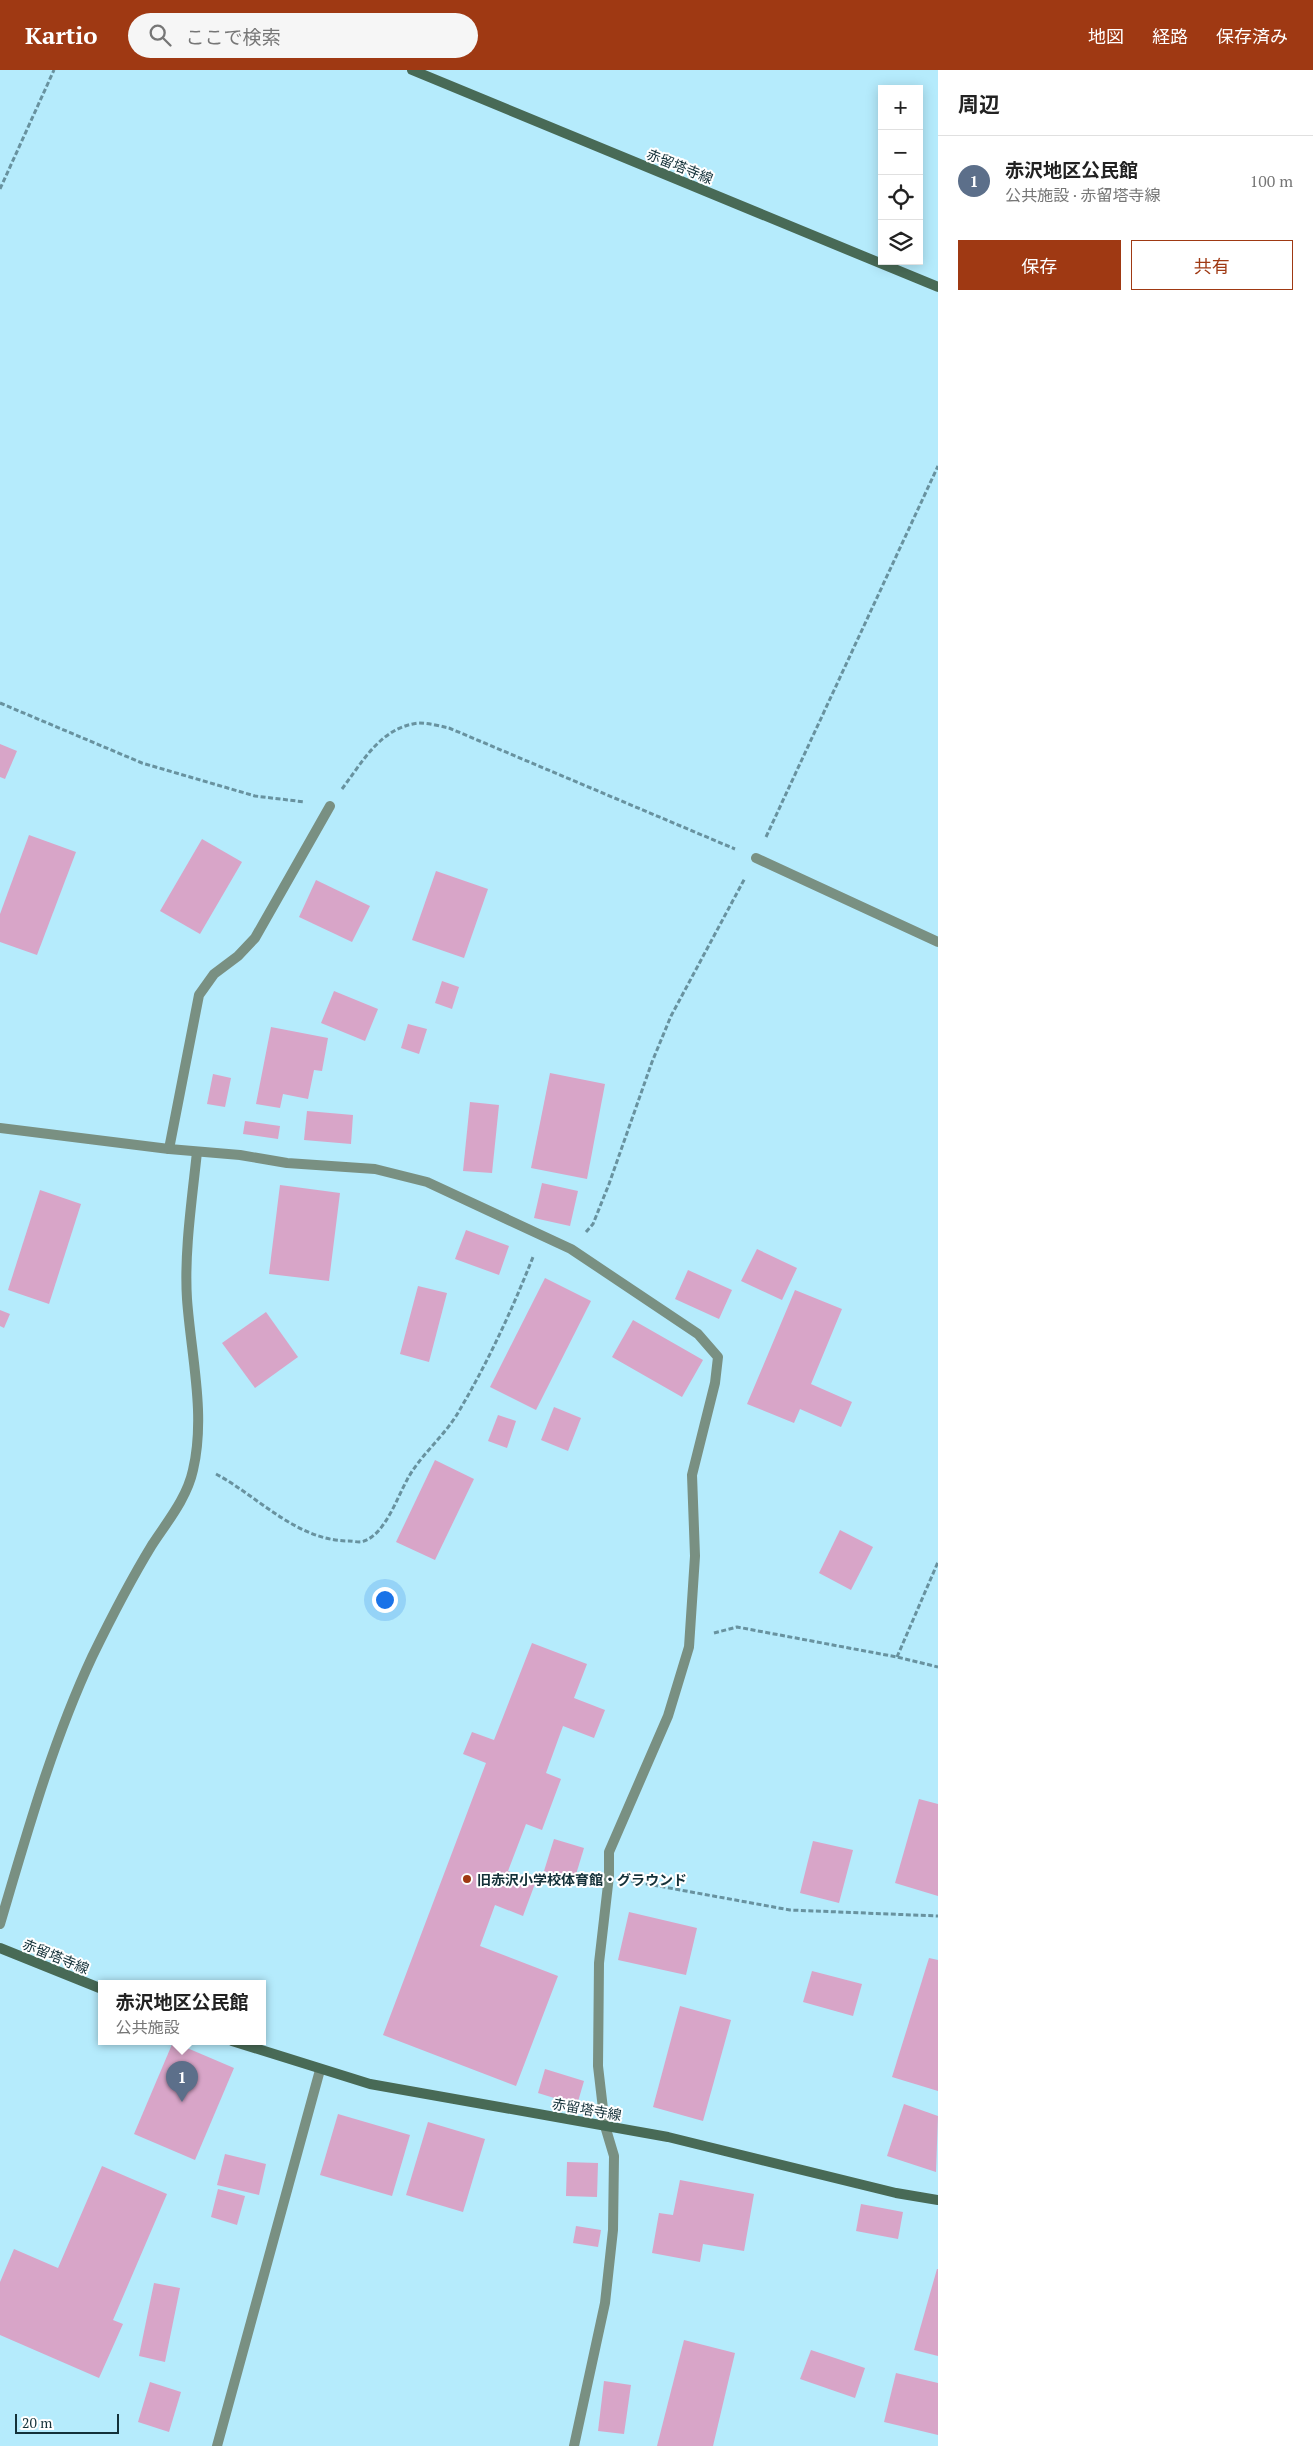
<!DOCTYPE html>
<html lang="ja">
<meta charset="utf-8">
<style>
body{margin:0;font-family:"PT Serif","Noto Sans JP",serif;background:#f6f6f6;color:#222}
.controls{position:absolute;right:15px;top:15px;display:grid;overflow:hidden;border-radius:0px;box-shadow:0 2px 12px #0003}
.controls button{width:45px;height:45px;display:grid;place-items:center;padding:0;border:0;border-bottom:1px solid #e0e0e0;background:#fff;color:#222;font:25px sans-serif}
.scale{position:absolute;left:15px;bottom:12px;width:104px;box-sizing:border-box;padding-left:5px;border:2px solid #143139;border-top:0;font-size:14px;line-height:18px;white-space:nowrap;color:#143139;-webkit-text-stroke:4px #fff;paint-order:stroke}
.you{position:absolute;left:384px;top:1529px;width:18px;height:18px;margin:-12px;border:4px solid #fff;border-radius:50%;background:#1a73e8;box-shadow:0 0 0 8px #1a73e833}
.badge{display:grid;place-items:center;width:32px;height:32px;border-radius:50%;background:#9f3913;color:#fff;font-size:16px;font-weight:700}
.pin{position:absolute;translate:-50% -41px;filter:drop-shadow(0 1px 2px #0008)}
.pin::after{content:'';position:absolute;top:26px;width:18px;height:15px;background:inherit;clip-path:polygon(0 0,100% 0,50% 100%)}
.popup{position:absolute;left:98px;top:1910px;width:168px;height:65px;box-sizing:border-box;display:grid;place-content:center;border-radius:0px;background:#fff;filter:drop-shadow(0 1px 4px #0005);font-size:16px;white-space:nowrap;color:#767676}
.popup b{font-size:19px;color:#222}
.popup::after{content:'';position:absolute;left:50%;top:100%;margin-left:-10px;border:10px solid transparent;border-top-color:#fff}
.list{margin:0;padding:0;list-style:none}
h2{display:flex;justify-content:space-between;align-items:center;height:65px;margin:0;padding:0 20px;font-size:21px}
h2 small{font-size:16px;font-weight:400;color:#767676}
.list li{display:grid;grid-template-columns:32px 1fr auto;gap:15px;align-items:center;box-sizing:border-box;height:90px;padding:0 20px;border-top:1px solid #e0e0e0}
.list b{display:block;font-size:19px;white-space:nowrap}
.list p{margin:0;font-size:16px;white-space:nowrap;color:#767676}
.list em{font-size:16px;font-style:normal;color:#767676}
.actions{display:flex;gap:10px;padding:15px 20px}
.actions a{flex:1;padding:11px 0;border:1px solid #9f3913;border-radius:0px;text-align:center;font-size:18px;color:#9f3913}
.actions .main{background:#9f3913;color:#fff}
.icon{flex:none;width:28px;height:28px;fill:none;stroke:currentColor;stroke-width:2;stroke-linecap:round;stroke-linejoin:round}
.map{position:relative;flex:none;width:938px;height:2376px;overflow:hidden}
header{display:flex;align-items:center;gap:30px;box-sizing:border-box;height:70px;padding:0 25px;background:#9f3913;color:#fff}
header strong{font-size:24px}
nav{display:flex;gap:28px;margin-inline-start:auto;font-size:18px}
.search{width:350px;height:45px;background:#f6f6f6;display:flex;align-items:center;gap:12px;box-sizing:border-box;padding:0 18px;border-radius:28px;color:#767676;font-size:19px}
main{display:flex}
aside{flex:1;background:#fff}
.map>svg:first-child{display:block}
.building{fill:#d8a5c8}
.lines{fill:none;stroke-linecap:round;stroke-linejoin:round}
.path{stroke:#68929f;stroke-width:3;stroke-dasharray:5 2.5;stroke-linecap:butt}
.street{stroke:#799082;stroke-width:10}
.secondary{stroke:#486a56;stroke-width:10}
.poi-dot{fill:#9f3913;stroke:#fff;stroke-width:2}
.labels{text-anchor:middle;dominant-baseline:central;stroke-width:4;stroke-linejoin:round;paint-order:stroke}
.street-label{font-size:14px;fill:#143139;stroke:#fff}
.poi-label{font-size:14px;font-weight:bold;fill:#143139;stroke:#fff;text-anchor:start}
</style>
<header>
<strong>Kartio</strong>
<div class="search"><svg class="icon" aria-label="search" viewBox="0 0 24 24"><circle cx="10" cy="10" r="6"/><path d="M15 15l6 6"/></svg>ここで検索</div>
<nav><a>地図</a><a>経路</a><a>保存済み</a></nav>
</header>
<main>
<div class="map">
<svg width="938" height="2376" viewBox="0 0 938 2376">
<rect width="100%" height="100%" fill="#b5ebfc"/>
<!-- building -->
<g class="building">
<polygon points="0,674 17,681 5,709 0,707"/>
<polygon points="29,765 76,782 37,885 0,872 0,844"/>
<polygon points="202,769 242,792 200,864 160,841"/>
<polygon points="436,801 488,819 464,888 412,870"/>
<polygon points="316,810 370,836 352,872 299,847"/>
<polygon points="442,911 459,917 452,939 435,933"/>
<polygon points="334,921 378,939 365,971 321,953"/>
<polygon points="408,954 427,959 419,984 401,978"/>
<polygon points="271,957 328,968 322,1001 314,1000 308,1029 283,1024 280,1038 256,1034"/>
<polygon points="550,1003 605,1014 587,1109 531,1098"/>
<polygon points="213,1004 231,1008 225,1037 207,1034"/>
<polygon points="470,1032 499,1035 492,1103 463,1101"/>
<polygon points="307,1041 353,1045 351,1074 304,1070"/>
<polygon points="245,1051 280,1056 278,1069 243,1064"/>
<polygon points="542,1113 578,1121 570,1156 534,1148"/>
<polygon points="280,1115 340,1123 329,1211 269,1204"/>
<polygon points="40,1120 81,1134 49,1234 8,1220"/>
<polygon points="466,1160 509,1176 499,1205 455,1189"/>
<polygon points="757,1179 797,1198 782,1230 741,1211"/>
<polygon points="688,1200 732,1220 719,1249 675,1229"/>
<polygon points="545,1208 591,1231 536,1340 490,1317"/>
<polygon points="418,1216 447,1223 429,1292 400,1284"/>
<polygon points="795,1220 842,1239 811,1314 852,1332 841,1357 800,1339 794,1353 747,1334"/>
<polygon points="0,1240 10,1244 4,1258 0,1256"/>
<polygon points="266,1242 298,1287 255,1318 222,1273"/>
<polygon points="633,1250 703,1290 682,1327 612,1287"/>
<polygon points="554,1337 581,1348 568,1381 541,1370"/>
<polygon points="498,1345 516,1351 507,1378 488,1371"/>
<polygon points="435,1390 474,1409 435,1490 396,1472"/>
<polygon points="840,1460 873,1477 851,1520 819,1503"/>
<polygon points="532,1573 587,1594 574,1628 605,1640 594,1668 563,1656 546,1703 561,1709 542,1760 526,1754 508,1801 536,1811 523,1846 495,1835 480,1876 558,1906 516,2016 383,1965 486,1693 463,1684 472,1662 494,1670"/>
<polygon points="919,1729 938,1734 938,1826 895,1813"/>
<polygon points="554,1769 584,1778 574,1811 544,1801"/>
<polygon points="813,1771 853,1780 839,1833 800,1823"/>
<polygon points="629,1842 697,1858 686,1905 618,1890"/>
<polygon points="929,1888 938,1890 938,2021 892,2007"/>
<polygon points="812,1901 862,1914 853,1946 803,1932"/>
<polygon points="680,1936 731,1950 703,2051 653,2037"/>
<polygon points="173,1972 234,1998 195,2090 134,2064"/>
<polygon points="545,1999 584,2011 577,2035 538,2023"/>
<polygon points="904,2034 938,2046 936,2102 887,2086"/>
<polygon points="338,2044 410,2065 392,2126 320,2105"/>
<polygon points="428,2052 485,2069 463,2142 406,2125"/>
<polygon points="225,2084 266,2094 259,2125 217,2115"/>
<polygon points="567,2092 598,2093 597,2127 566,2126"/>
<polygon points="102,2096 167,2124 113,2250 123,2254 99,2308 0,2265 0,2212 14,2179 58,2198"/>
<polygon points="680,2110 754,2124 744,2181 703,2174 700,2192 652,2183 659,2143 673,2145"/>
<polygon points="218,2119 245,2126 237,2155 211,2147"/>
<polygon points="861,2134 903,2142 898,2169 856,2161"/>
<polygon points="576,2156 601,2160 598,2177 573,2173"/>
<polygon points="937,2199 938,2199 938,2286 914,2280"/>
<polygon points="154,2213 180,2218 165,2292 139,2286"/>
<polygon points="684,2270 735,2283 713,2376 657,2376"/>
<polygon points="811,2280 865,2298 855,2328 800,2309"/>
<polygon points="896,2303 938,2313 938,2365 884,2352"/>
<polygon points="604,2311 631,2315 624,2364 598,2361"/>
<polygon points="150,2312 181,2322 169,2362 138,2352"/>
</g>
<g class="lines">
<!-- path -->
<g class="path">
<polyline points="0,119 54,0"/>
<polyline points="0,633 142,693 255,726 305,732"/>
<path d="M 342,719 C 363,691 381,657 419,653 C 428,653 440,656 449,658 L 735,779"/>
<polyline points="766,767 938,396"/>
<polyline points="586,1162 593,1154 609,1114 652,992 671,946 745,808"/>
<path d="M 216,1404 C 259,1427 297,1471 349,1471 C 353,1471 360,1473 364,1471 C 385,1464 397,1428 407,1410 C 420,1385 445,1366 459,1341 C 488,1292 512,1240 533,1187"/>
<polyline points="714,1563 737,1557 897,1587 938,1597"/>
<polyline points="897,1587 938,1492"/>
<polyline points="631,1811 790,1840 938,1846"/>
</g>
<!-- street -->
<g class="street">
<polyline points="756,788 938,872"/>
<polyline points="0,1058 169,1079 240,1085 287,1093 375,1099 427,1112 571,1179 698,1264 718,1287 715,1313 692,1405 695,1486 689,1577 668,1646 609,1782 609,1806 599,1893 598,1996 605,2056 614,2086 613,2160 605,2233 574,2376"/>
<polyline points="169,1079 199,925 214,904 238,886 255,868 330,736"/>
<path d="M 0,1854 C 27,1763 52,1673 92,1587 C 110,1550 130,1511 152,1475 C 167,1452 187,1428 193,1400 C 206,1345 191,1285 187,1229 C 184,1183 192,1129 197,1082"/>
<polyline points="217,2376 320,2000"/>
</g>
<!-- secondary -->
<g class="secondary">
<polyline points="412,0 938,217"/>
<polyline points="0,1878 102,1919"/>
<polyline points="232,1971 370,2014 668,2067 896,2123 938,2130"/>
</g>
</g>
<!-- markers -->
<circle class="poi-dot" cx="467" cy="1809" r="5"/>
<g class="labels">
<!-- street labels -->
<g class="street-label">
<text transform="translate(680 96) rotate(22)">赤留塔寺線</text>
<text transform="translate(56 1886) rotate(22)">赤留塔寺線</text>
<text transform="translate(587 2039) rotate(10)">赤留塔寺線</text>
</g>
<!-- poi labels -->
<g class="poi-label">
<text x="477" y="1809">旧赤沢小学校体育館・グラウンド</text>
</g>
</g>
</svg>
<div class="controls">
<button>+</button>
<button>−</button>
<button><svg class="icon" aria-label="locate" viewBox="0 0 24 24"><circle cx="12" cy="12" r="6"/><path d="M12 2v4M12 18v4M2 12h4M18 12h4"/></svg></button>
<button><svg class="icon" aria-label="layers" viewBox="0 0 24 24"><path d="M12 4l9 5-9 5-9-5zM3 14l9 5 9-5"/></svg></button>
</div>
<div class="scale">20 m</div>
<div class="you"></div>
<div class="pin badge" style="left:182px;top:2032px;background:#5c6f8a">1</div>
<div class="popup"><b>赤沢地区公民館</b>公共施設</div>
</div>
<aside>
<h2>周辺<small></small></h2>
<ul class="list">
<li><span class="badge" style="background:#5c6f8a">1</span><div><b>赤沢地区公民館</b><p>公共施設 · 赤留塔寺線</p></div><em>100 m</em></li>
</ul>
<div class="actions"><a class="main">保存</a><a>共有</a></div>
</aside>
</main>
